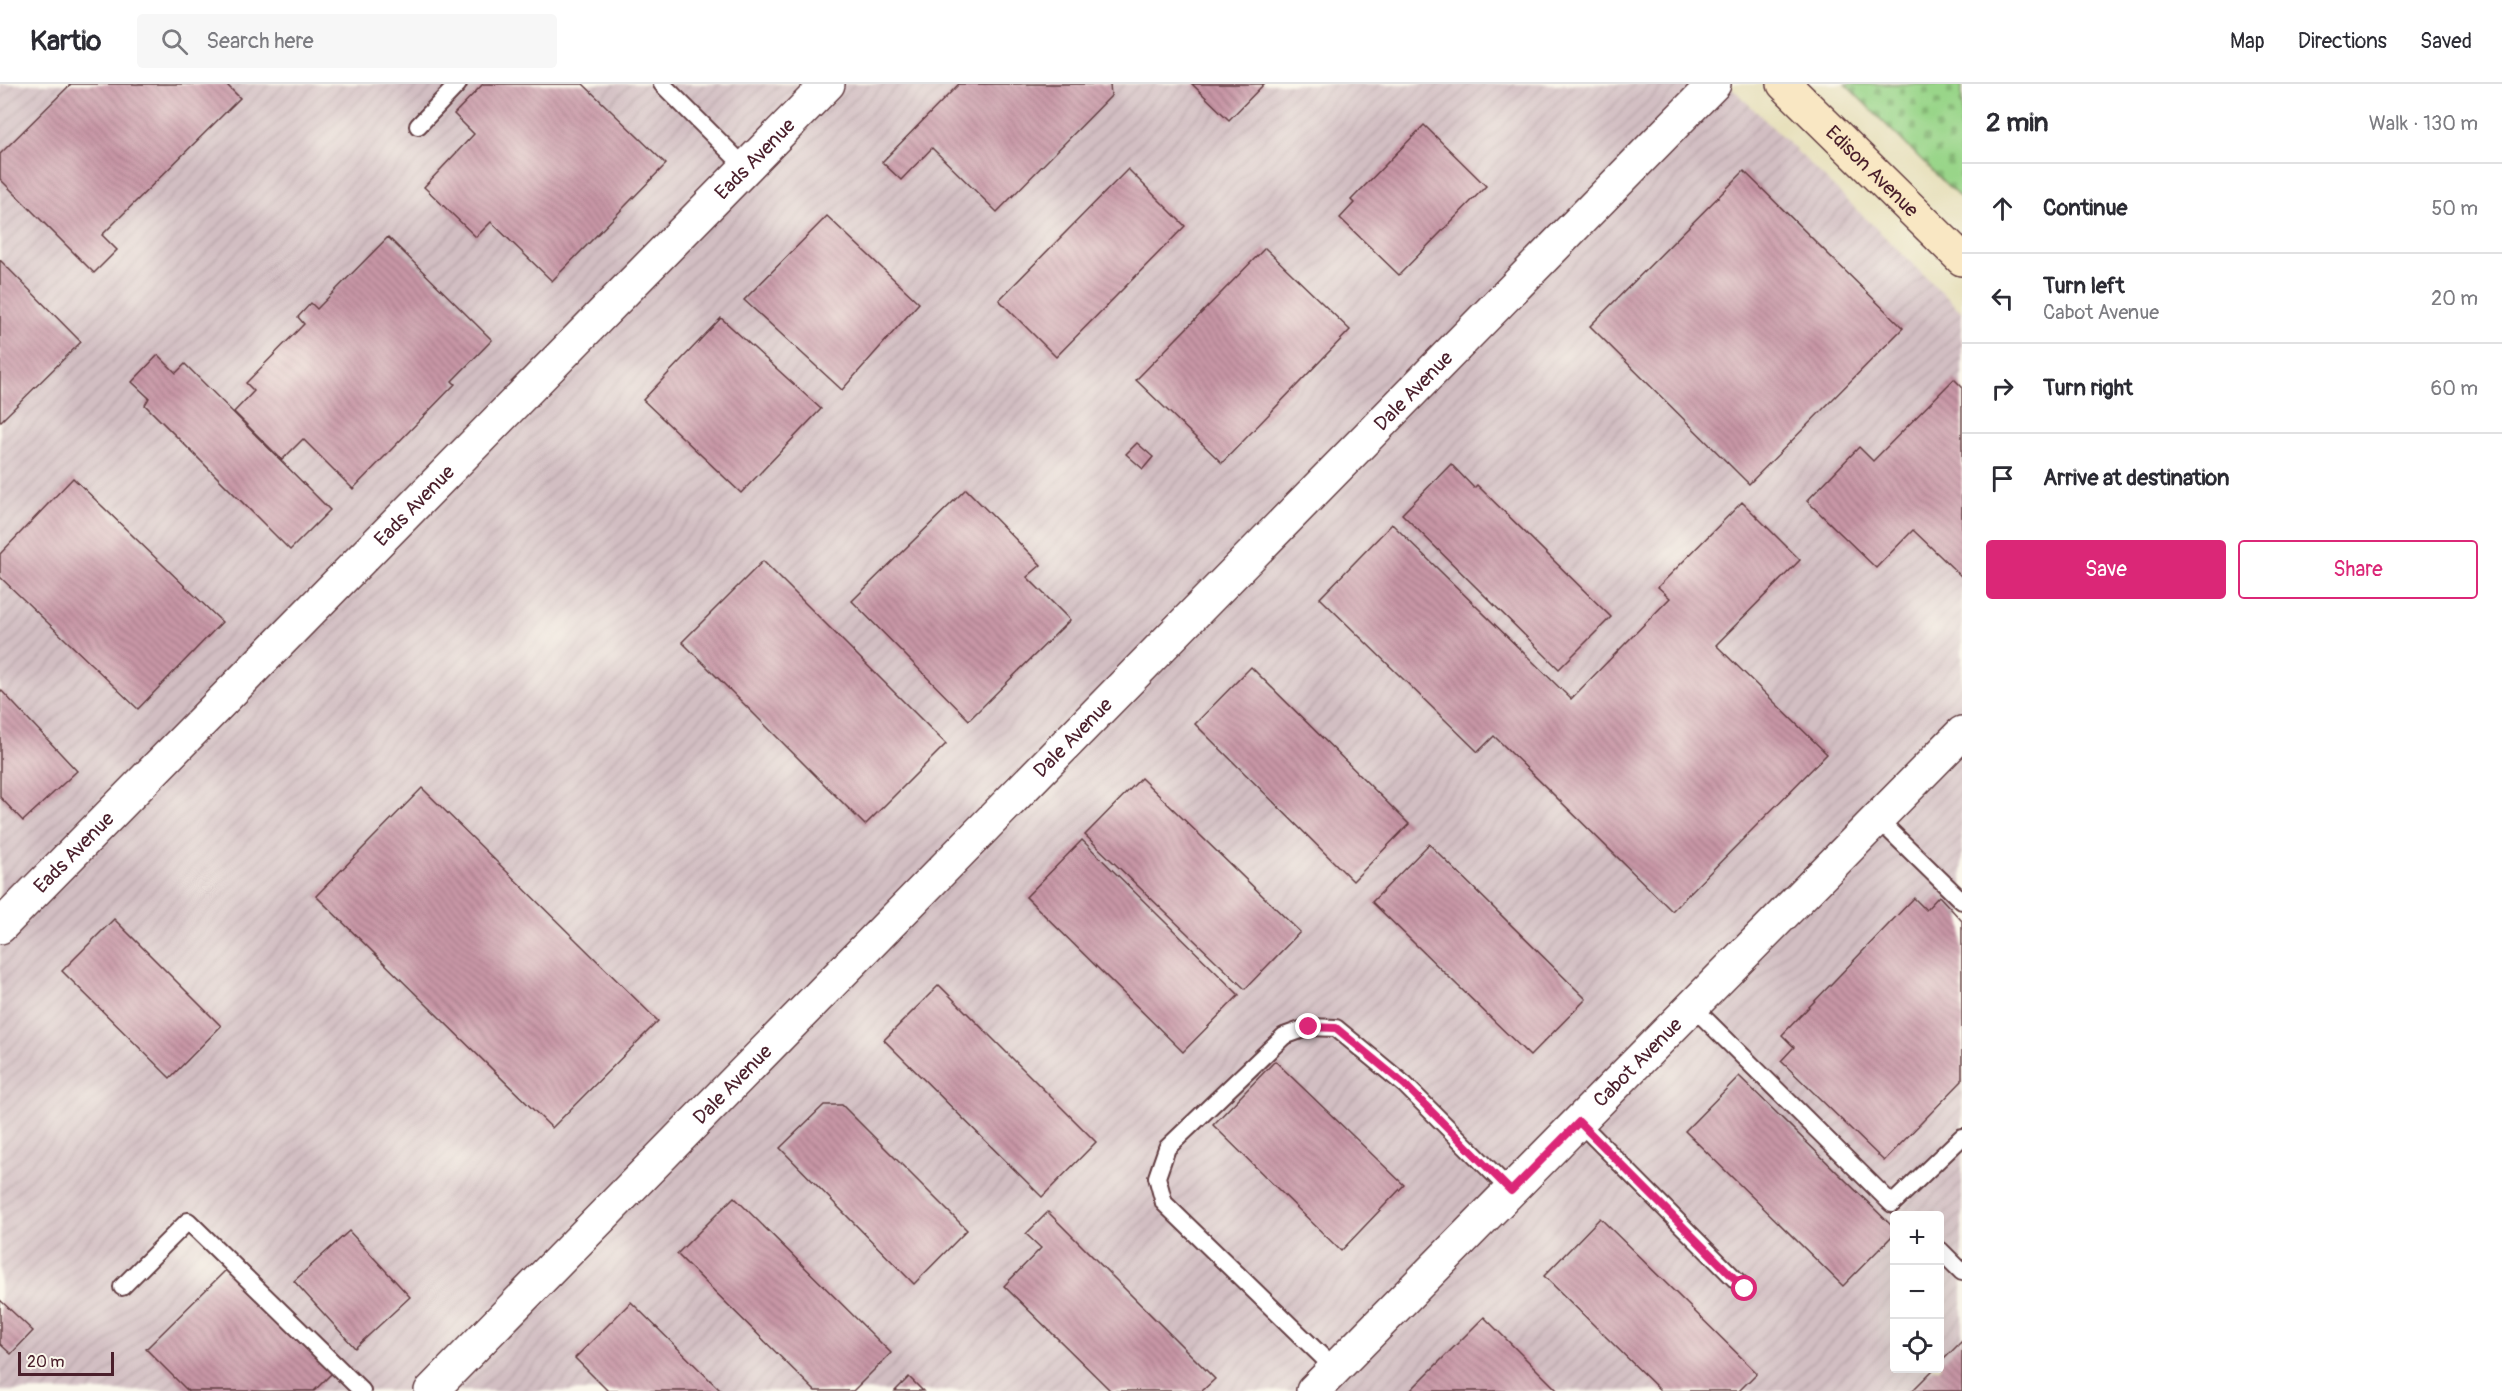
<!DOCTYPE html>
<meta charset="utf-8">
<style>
body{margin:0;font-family:Pangolin,sans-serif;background:#f7f7f7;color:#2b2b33}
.controls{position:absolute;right:18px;bottom:18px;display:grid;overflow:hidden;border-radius:6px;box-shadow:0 6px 24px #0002}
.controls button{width:54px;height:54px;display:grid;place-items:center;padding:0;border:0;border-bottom:2px solid #e1e1e2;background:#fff;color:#2b2b33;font:30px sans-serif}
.scale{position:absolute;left:18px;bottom:15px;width:96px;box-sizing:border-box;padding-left:6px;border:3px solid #4a1f2b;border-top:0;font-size:16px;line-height:21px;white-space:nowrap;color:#4a1f2b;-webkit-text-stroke:4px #fbf7ec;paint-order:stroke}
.stop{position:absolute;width:18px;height:18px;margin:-14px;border:4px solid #db2777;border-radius:50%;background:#fff}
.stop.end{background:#db2777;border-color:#fff;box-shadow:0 2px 6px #0008}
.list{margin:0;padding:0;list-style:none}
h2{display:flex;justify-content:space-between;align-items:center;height:78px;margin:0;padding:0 24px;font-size:26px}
h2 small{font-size:20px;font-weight:400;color:#7c7c81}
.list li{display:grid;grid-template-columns:39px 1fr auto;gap:18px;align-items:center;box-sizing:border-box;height:90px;padding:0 24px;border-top:2px solid #e1e1e2}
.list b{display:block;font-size:22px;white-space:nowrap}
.list p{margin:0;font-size:20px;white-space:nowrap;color:#7c7c81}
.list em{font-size:20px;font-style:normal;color:#7c7c81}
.actions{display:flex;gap:12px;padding:18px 24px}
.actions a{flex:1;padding:14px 0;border:2px solid #db2777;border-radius:6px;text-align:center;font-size:21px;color:#db2777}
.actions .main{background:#db2777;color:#fff}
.icon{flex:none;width:33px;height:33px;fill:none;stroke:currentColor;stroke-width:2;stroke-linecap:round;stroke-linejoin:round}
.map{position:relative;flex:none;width:1962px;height:1307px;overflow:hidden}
header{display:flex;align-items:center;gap:36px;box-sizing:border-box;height:84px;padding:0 30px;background:#fff;border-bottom:2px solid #e1e1e2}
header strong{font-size:28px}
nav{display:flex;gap:33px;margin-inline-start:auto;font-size:21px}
.search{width:420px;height:54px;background:#f7f7f7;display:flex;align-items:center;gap:15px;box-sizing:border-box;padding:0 21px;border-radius:6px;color:#7c7c81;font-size:22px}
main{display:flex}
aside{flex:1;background:#fff}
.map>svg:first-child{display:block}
.industrial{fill:url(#industrial-furrows);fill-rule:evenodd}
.cemetery{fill:url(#cemetery-stones);stroke:#727a5a;stroke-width:1.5}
.building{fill:url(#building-back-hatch)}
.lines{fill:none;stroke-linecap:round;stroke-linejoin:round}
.lane-casing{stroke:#623c41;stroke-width:20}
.street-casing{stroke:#623c41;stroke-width:36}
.secondary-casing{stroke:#623c41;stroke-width:36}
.lane{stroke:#fff;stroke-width:16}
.street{stroke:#fff;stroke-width:33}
.secondary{stroke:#f9e7c3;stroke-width:33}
.route{stroke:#db2777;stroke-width:8}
.labels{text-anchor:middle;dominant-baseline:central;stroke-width:5;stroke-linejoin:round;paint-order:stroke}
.street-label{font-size:20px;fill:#4a1f2b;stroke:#fbf7ec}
</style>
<header>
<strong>Kartio</strong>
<div class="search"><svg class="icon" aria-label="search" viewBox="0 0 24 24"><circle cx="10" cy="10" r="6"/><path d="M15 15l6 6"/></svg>Search here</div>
<nav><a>Map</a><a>Directions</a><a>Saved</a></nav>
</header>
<main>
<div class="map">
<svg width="1962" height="1307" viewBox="0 0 1962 1307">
<defs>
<pattern id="industrial-furrows" width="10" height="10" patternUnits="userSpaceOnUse" patternTransform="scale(1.5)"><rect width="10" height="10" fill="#d2bec2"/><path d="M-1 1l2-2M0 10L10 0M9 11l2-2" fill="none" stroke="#b6a3a7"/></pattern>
<pattern id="cemetery-stones" width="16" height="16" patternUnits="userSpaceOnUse" patternTransform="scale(1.5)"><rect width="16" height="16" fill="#99d589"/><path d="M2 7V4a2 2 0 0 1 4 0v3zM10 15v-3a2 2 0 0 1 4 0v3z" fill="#85b676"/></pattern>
<pattern id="building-back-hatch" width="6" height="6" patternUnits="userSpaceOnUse" patternTransform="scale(1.5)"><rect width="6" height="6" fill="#c896a6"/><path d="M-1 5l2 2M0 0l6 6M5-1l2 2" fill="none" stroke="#a47a87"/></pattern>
</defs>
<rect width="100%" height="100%" fill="#fbf7ec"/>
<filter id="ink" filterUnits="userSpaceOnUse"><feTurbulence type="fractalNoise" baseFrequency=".0167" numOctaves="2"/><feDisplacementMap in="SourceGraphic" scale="12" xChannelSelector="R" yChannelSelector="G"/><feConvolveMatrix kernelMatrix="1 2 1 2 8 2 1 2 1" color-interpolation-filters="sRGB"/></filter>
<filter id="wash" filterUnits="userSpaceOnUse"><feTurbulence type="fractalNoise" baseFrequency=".008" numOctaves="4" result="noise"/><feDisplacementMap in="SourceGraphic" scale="24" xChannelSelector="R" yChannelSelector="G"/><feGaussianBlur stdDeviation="1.35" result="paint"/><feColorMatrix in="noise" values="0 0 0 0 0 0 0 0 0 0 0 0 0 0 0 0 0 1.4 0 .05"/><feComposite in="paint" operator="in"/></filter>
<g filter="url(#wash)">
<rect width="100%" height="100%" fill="#e7e0bc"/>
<!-- industrial -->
<path class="industrial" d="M 0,0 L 1728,0 L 1962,228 L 1962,1307 L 0,1307 ZM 1894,1132 L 1940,1132 L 1940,1284 L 1894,1284 Z"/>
<!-- cemetery -->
<polygon class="cemetery" points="1845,0 1962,0 1962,116"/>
<g id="blocks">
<!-- building -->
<g class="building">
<polygon points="71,0 226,0 240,14 102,151 117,166 94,189 0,95 0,70"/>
<polygon points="483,0 583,0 666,80 552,197 491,138 476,153 424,103 474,50 454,30"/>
<polygon points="959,0 1110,0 1111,12 997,128 932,64 901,96 882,78"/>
<polygon points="1192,0 1264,0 1229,36"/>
<polygon points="1424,41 1486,102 1399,191 1340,134 1354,119 1351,116"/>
<polygon points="1128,85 1185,142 1056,273 999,216"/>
<polygon points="1744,87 1903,244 1749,400 1590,242"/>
<polygon points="827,132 919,219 842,306 744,216"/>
<polygon points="388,153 492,256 452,297 455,300 353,405 303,355 282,376 234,328 254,307 246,299 304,240 298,233 311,219 317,225"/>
<polygon points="1265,164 1350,246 1222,379 1136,296"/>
<polygon points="0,176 81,258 0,338"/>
<polygon points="721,234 821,325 741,409 643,316"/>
<polygon points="158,271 176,289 185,280 330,426 290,466 145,321 149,314 132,298"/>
<polygon points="1954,295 1962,303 1962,493 1913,446 1876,484 1807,417 1859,363 1873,377"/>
<polygon points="1137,359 1153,373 1143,385 1126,370"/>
<polygon points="1451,380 1474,404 1477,401 1611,533 1559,585 1402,430"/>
<polygon points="73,394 222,538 138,625 0,493 0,470"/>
<polygon points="966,405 1041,481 1027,493 1070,536 969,636 852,517"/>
<polygon points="1742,418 1800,476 1716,561 1827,670 1672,827 1494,652 1478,668 1320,514 1392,440 1571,615 1670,514 1658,503"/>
<polygon points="763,477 946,660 865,741 682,558"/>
<polygon points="1251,583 1409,740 1353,797 1195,640"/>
<polygon points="0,605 77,687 23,737 0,713"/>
<polygon points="1141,694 1300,848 1245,905 1085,751"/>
<polygon points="422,704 658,937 552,1044 316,812"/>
<polygon points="1082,756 1239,911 1183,968 1026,813"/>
<polygon points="1429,760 1586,915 1530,972 1372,818"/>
<polygon points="1939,812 1962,837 1962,997 1884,1077 1781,977 1794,963 1782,951 1914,814 1926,826"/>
<polygon points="114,835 221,942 170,994 62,887"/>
<polygon points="939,901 1096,1058 1042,1113 884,956"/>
<polygon points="1275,977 1404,1101 1341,1167 1213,1041"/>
<polygon points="1739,992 1894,1144 1894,1150 1843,1202 1685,1047"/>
<polygon points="824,1021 842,1021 967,1146 914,1200 780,1064"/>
<polygon points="734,1113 891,1269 853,1307 815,1307 677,1170"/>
<polygon points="1048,1128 1215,1295 1202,1307 1111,1307 1004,1202 1041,1164 1026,1150"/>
<polygon points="1600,1134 1757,1289 1739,1307 1661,1307 1544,1192"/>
<polygon points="349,1147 410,1213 355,1264 294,1197"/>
<polygon points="229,1183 334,1287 314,1307 188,1307 146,1265"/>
<polygon points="0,1216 33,1247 11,1270 0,1260"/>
<polygon points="631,1218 721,1307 608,1307 575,1274"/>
<polygon points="1484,1233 1558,1307 1410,1307"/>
<polygon points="1962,1257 1962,1307 1912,1307 1935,1284 1940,1284 1940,1279"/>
<polygon points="909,1293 923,1307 895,1307"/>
</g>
</g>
</g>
<g filter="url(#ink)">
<use href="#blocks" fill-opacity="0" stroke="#623c41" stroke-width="1.5"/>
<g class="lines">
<!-- lane casing -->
<g class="lane-casing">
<g id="lane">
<polyline points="662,0 746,84"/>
<polyline points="418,42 458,0"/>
<polyline points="1877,734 1962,817"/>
<polyline points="1693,923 1892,1120 1962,1053"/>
<polyline points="1579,1038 1745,1205"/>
<polyline points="1940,1166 1962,1188"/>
<polyline points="122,1203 188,1137 362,1307"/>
<polyline points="1335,1285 1164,1119 1157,1093 1167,1064 1284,952 1309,943 1336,944 1405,1001 1511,1107"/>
</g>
</g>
<!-- street casing -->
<g class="street-casing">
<g id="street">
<path id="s1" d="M 0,843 L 828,0"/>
<path id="s2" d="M 431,1307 L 1714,0"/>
<path id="s3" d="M 1313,1307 L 1962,649"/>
</g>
</g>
<!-- secondary casing -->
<g class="secondary-casing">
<g id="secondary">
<path id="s4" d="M 1784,0 L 1962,175"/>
</g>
</g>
<!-- lane -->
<use href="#lane" class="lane"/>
<!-- street -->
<use href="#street" class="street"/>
<!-- secondary -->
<use href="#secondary" class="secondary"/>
</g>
</g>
<g class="lines" filter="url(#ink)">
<!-- route -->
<polyline class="route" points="1309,943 1336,944 1405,1001 1511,1107 1579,1038 1745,1205"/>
</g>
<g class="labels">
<!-- street labels -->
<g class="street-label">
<text stroke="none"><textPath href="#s1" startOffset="1077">Eads Avenue</textPath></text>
<text stroke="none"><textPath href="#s4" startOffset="124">Edison Avenue</textPath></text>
<text stroke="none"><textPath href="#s2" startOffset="1402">Dale Avenue</textPath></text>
<text stroke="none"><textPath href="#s1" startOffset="591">Eads Avenue</textPath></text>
<text stroke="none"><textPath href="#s2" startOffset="916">Dale Avenue</textPath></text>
<text stroke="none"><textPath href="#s1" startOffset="105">Eads Avenue</textPath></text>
<text stroke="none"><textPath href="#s3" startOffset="462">Cabot Avenue</textPath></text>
<text stroke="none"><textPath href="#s2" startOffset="430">Dale Avenue</textPath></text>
</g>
</g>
</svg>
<div class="controls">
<button>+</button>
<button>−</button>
<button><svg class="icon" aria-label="locate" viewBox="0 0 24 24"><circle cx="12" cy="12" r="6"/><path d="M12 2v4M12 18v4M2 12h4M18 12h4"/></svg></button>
</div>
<div class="scale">20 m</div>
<div class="stop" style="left:1745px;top:1205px"></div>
<div class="stop end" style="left:1309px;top:943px"></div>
</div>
<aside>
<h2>2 min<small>Walk · 130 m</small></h2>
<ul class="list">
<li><svg class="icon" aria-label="ahead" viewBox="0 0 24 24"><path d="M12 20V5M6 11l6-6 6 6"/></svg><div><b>Continue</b></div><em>50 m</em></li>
<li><svg class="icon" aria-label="left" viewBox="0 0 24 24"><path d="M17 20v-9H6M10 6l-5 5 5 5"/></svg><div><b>Turn left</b><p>Cabot Avenue</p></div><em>20 m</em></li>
<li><svg class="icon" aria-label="right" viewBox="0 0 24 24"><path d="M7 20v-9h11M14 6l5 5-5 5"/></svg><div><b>Turn right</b></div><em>60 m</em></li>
<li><svg class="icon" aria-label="arrive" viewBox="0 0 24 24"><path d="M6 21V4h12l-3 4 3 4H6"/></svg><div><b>Arrive at destination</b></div></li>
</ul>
<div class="actions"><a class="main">Save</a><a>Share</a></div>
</aside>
</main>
